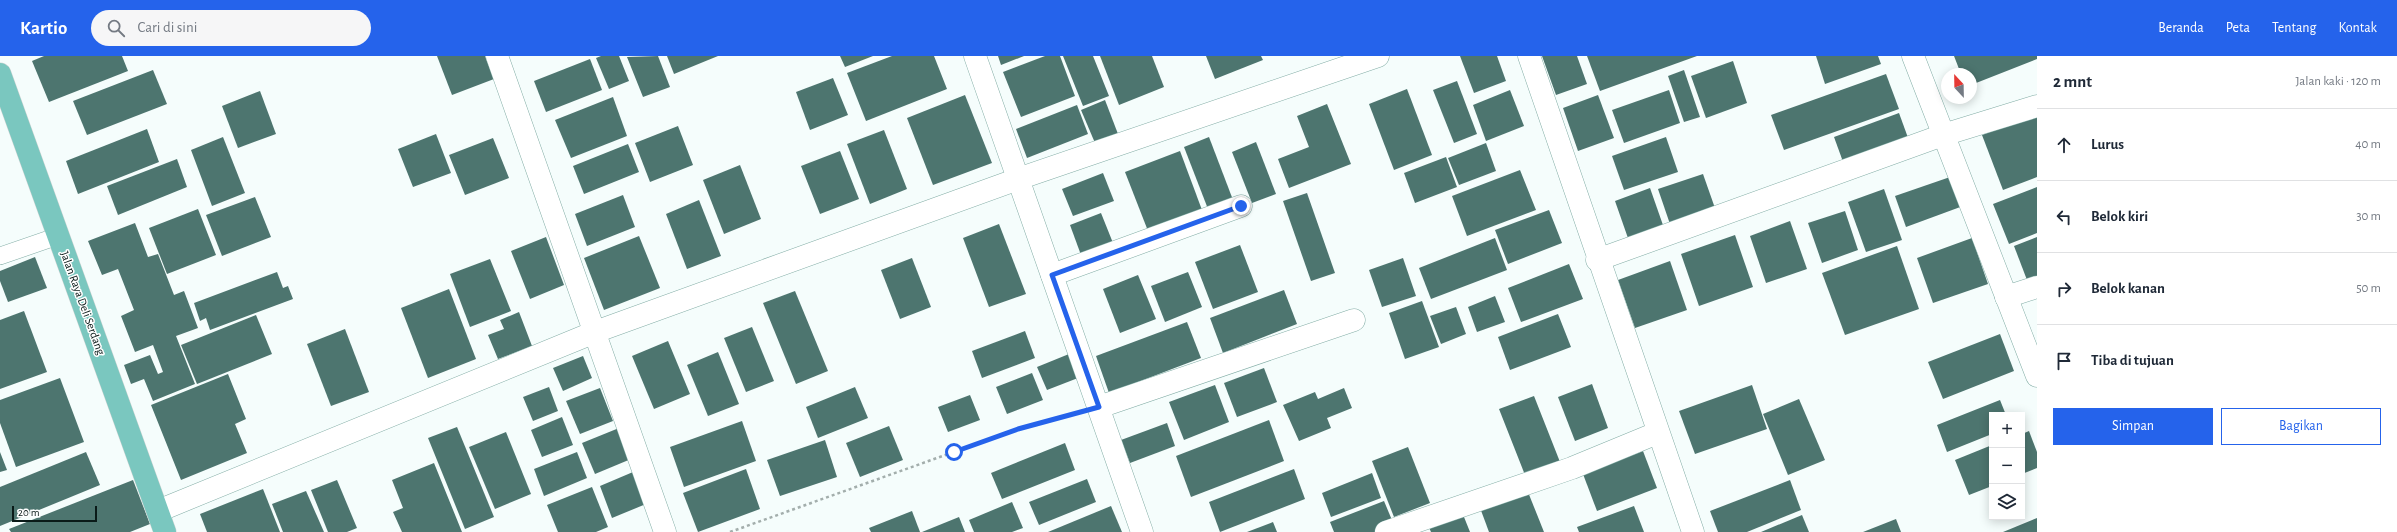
<!DOCTYPE html>
<html lang="id">
<meta charset="utf-8">
<style>
body{margin:0;font-family:"Alegreya Sans",sans-serif;background:#f6f6f7;color:#1f2937}
.controls{position:absolute;right:12px;bottom:12px;display:grid;overflow:hidden;border-radius:0px;box-shadow:0 2px 10px #0003}
.controls button{width:36px;height:36px;display:grid;place-items:center;padding:0;border:0;border-bottom:1px solid #e0e1e3;background:#fff;color:#1f2937;font:20px sans-serif}
.compass{position:absolute;left:1941px;top:12px;width:36px;height:36px;border-radius:50%;background:#fff;box-shadow:0 2px 10px #0003;rotate:338deg}
.scale{position:absolute;left:12px;bottom:10px;width:85px;box-sizing:border-box;padding-left:4px;border:2px solid #0a1a18;border-top:0;font-size:11px;line-height:14px;white-space:nowrap;color:#0a1a18;-webkit-text-stroke:3px #fff;paint-order:stroke}
.stop{position:absolute;width:12px;height:12px;margin:-9px;border:3px solid #2563eb;border-radius:50%;background:#fff}
.stop.end{background:#2563eb;border-color:#fff;box-shadow:0 1px 4px #0008}
.list{margin:0;padding:0;list-style:none}
h2{display:flex;justify-content:space-between;align-items:center;height:52px;margin:0;padding:0 16px;font-size:17px}
h2 small{font-size:13px;font-weight:400;color:#747a83}
.list li{display:grid;grid-template-columns:26px 1fr auto;gap:12px;align-items:center;box-sizing:border-box;height:72px;padding:0 16px;border-top:1px solid #e0e1e3}
.list b{display:block;font-size:15px;white-space:nowrap}
.list em{font-size:13px;font-style:normal;color:#747a83}
.actions{display:flex;gap:8px;padding:12px 16px}
.actions a{flex:1;padding:9px 0;border:1px solid #2563eb;border-radius:0px;text-align:center;font-size:14px;color:#2563eb}
.actions .main{background:#2563eb;color:#fff}
.icon{flex:none;width:22px;height:22px;fill:none;stroke:currentColor;stroke-width:2;stroke-linecap:round;stroke-linejoin:round}
.map{position:relative;flex:none;width:2037px;height:476px;overflow:hidden}
header{display:flex;align-items:center;gap:24px;box-sizing:border-box;height:56px;padding:0 20px;background:#2563eb;color:#fff}
header strong{font-size:19px}
nav{display:flex;gap:22px;margin-inline-start:auto;font-size:14px}
.search{width:280px;height:36px;background:#f6f6f7;display:flex;align-items:center;gap:10px;box-sizing:border-box;padding:0 14px;border-radius:22px;color:#747a83;font-size:15px}
main{display:flex}
aside{flex:1;background:#fff}
.map>svg:first-child{display:block}
.building{fill:#4d756f}
.lines{fill:none;stroke-linecap:round;stroke-linejoin:round}
.service-casing{stroke:#83ada6;stroke-width:18}
.minor-casing{stroke:#83ada6;stroke-width:23}
.primary-casing{stroke:#d3d6d5;stroke-width:23}
.path{stroke:#a3aeac;stroke-width:2.5;stroke-dasharray:3 3;stroke-linecap:butt}
.service{stroke:#fff;stroke-width:17}
.minor{stroke:#fff;stroke-width:22}
.primary{stroke:#7ac7bf;stroke-width:22}
.route{stroke:#2563eb;stroke-width:5}
.labels{text-anchor:middle;dominant-baseline:central;stroke-width:3;stroke-linejoin:round;paint-order:stroke}
.street-label{font-size:12px;fill:#0a1a18;stroke:#fff}
</style>
<header>
<strong>Kartio</strong>
<div class="search"><svg class="icon" aria-label="search" viewBox="0 0 24 24"><circle cx="10" cy="10" r="6"/><path d="M15 15l6 6"/></svg>Cari di sini</div>
<nav><a>Beranda</a><a>Peta</a><a>Tentang</a><a>Kontak</a></nav>
</header>
<main>
<div class="map">
<svg width="2037" height="476" viewBox="0 0 2037 476">
<rect width="100%" height="100%" fill="#f5fdfc"/>
<!-- building -->
<g class="building">
<polygon points="44,0 122,0 128,15 49,46 32,5"/>
<polygon points="437,0 485,0 494,23 452,39"/>
<polygon points="601,0 619,0 629,25 609,33 596,2"/>
<polygon points="658,0 670,31 643,41 627,1"/>
<polygon points="667,0 718,0 674,18"/>
<polygon points="840,0 873,0 845,11"/>
<polygon points="892,0 934,0 947,33 866,65 847,17"/>
<polygon points="998,0 1024,0 1001,9"/>
<polygon points="1045,0 1060,0 1075,40 1021,61 1003,16"/>
<polygon points="1063,0 1093,0 1109,40 1083,50"/>
<polygon points="1100,0 1152,0 1164,31 1119,49"/>
<polygon points="1206,0 1261,0 1263,4 1215,23"/>
<polygon points="1460,0 1497,0 1506,25 1474,37"/>
<polygon points="1542,0 1577,0 1587,28 1556,39"/>
<polygon points="1587,0 1697,0 1600,35"/>
<polygon points="1816,0 1878,0 1881,8 1825,28"/>
<polygon points="1954,0 2037,0 2037,3 1971,29 1971,18 1961,18"/>
<polygon points="590,3 602,34 546,56 534,25"/>
<polygon points="1733,5 1747,47 1706,62 1691,20"/>
<polygon points="153,14 167,48 87,79 73,45"/>
<polygon points="1684,14 1700,61 1684,66 1668,20"/>
<polygon points="1886,18 1899,53 1784,94 1771,59"/>
<polygon points="833,22 848,59 810,74 796,36"/>
<polygon points="1457,25 1477,78 1454,87 1433,34"/>
<polygon points="1407,33 1432,99 1394,114 1369,48"/>
<polygon points="1510,34 1524,70 1486,85 1473,49"/>
<polygon points="1669,34 1680,67 1624,87 1612,54"/>
<polygon points="260,35 276,78 238,92 222,50"/>
<polygon points="965,39 992,107 933,129 907,62"/>
<polygon points="1598,39 1614,82 1578,95 1563,52"/>
<polygon points="613,41 627,80 571,102 555,64"/>
<polygon points="1105,44 1118,78 1095,87 1081,54"/>
<polygon points="1327,48 1351,108 1289,132 1278,103 1309,91 1297,60"/>
<polygon points="1077,49 1088,78 1027,102 1016,73"/>
<polygon points="1899,57 1911,90 1846,114 1834,81"/>
<polygon points="2037,58 2037,121 2003,134 1982,79"/>
<polygon points="678,70 693,109 650,126 635,87"/>
<polygon points="147,73 159,106 78,138 66,105"/>
<polygon points="884,74 907,133 870,148 847,88"/>
<polygon points="436,78 451,117 413,131 398,93"/>
<polygon points="223,81 245,137 212,150 191,94"/>
<polygon points="1209,81 1233,144 1208,153 1184,91"/>
<polygon points="1666,81 1678,116 1624,134 1612,100"/>
<polygon points="493,82 509,122 465,139 449,99"/>
<polygon points="1256,86 1276,138 1252,147 1232,96"/>
<polygon points="1486,87 1496,115 1459,129 1448,102"/>
<polygon points="628,88 639,116 584,138 573,110"/>
<polygon points="840,95 859,143 820,158 801,110"/>
<polygon points="1180,95 1202,154 1148,175 1125,116"/>
<polygon points="1446,101 1457,131 1415,147 1404,117"/>
<polygon points="177,103 187,131 118,159 107,130"/>
<polygon points="740,109 761,163 724,178 703,124"/>
<polygon points="1520,114 1536,154 1467,180 1452,140"/>
<polygon points="1103,117 1114,145 1073,160 1062,133"/>
<polygon points="1703,118 1716,155 1671,171 1658,133"/>
<polygon points="1953,120 1963,150 1906,171 1895,140"/>
<polygon points="2037,131 2037,177 2009,188 1993,148"/>
<polygon points="1650,132 1664,172 1629,185 1615,145"/>
<polygon points="1884,133 1902,184 1866,196 1848,146"/>
<polygon points="1307,137 1335,217 1311,225 1283,145"/>
<polygon points="623,139 635,171 587,190 575,158"/>
<polygon points="255,141 271,181 222,200 206,159"/>
<polygon points="699,144 721,200 687,213 666,158"/>
<polygon points="198,153 216,199 167,218 149,172"/>
<polygon points="1549,154 1562,187 1508,208 1495,174"/>
<polygon points="1845,155 1858,194 1822,207 1808,167"/>
<polygon points="1101,157 1113,187 1081,199 1070,169"/>
<polygon points="1790,165 1807,213 1766,227 1750,180"/>
<polygon points="135,167 148,201 158,198 174,239 184,235 198,272 176,280 195,328 153,345 144,323 131,328 124,309 150,299 158,318 163,316 153,289 135,296 121,260 134,254 118,213 102,219 88,185"/>
<polygon points="999,168 1026,238 989,251 963,182"/>
<polygon points="1735,179 1753,231 1699,250 1681,198"/>
<polygon points="639,180 660,232 604,254 584,202"/>
<polygon points="546,181 564,229 530,243 511,195"/>
<polygon points="2037,181 2037,220 2027,224 2014,190"/>
<polygon points="1495,182 1507,214 1431,243 1419,212"/>
<polygon points="1972,182 1988,228 1933,247 1917,202"/>
<polygon points="1240,189 1258,236 1213,253 1195,206"/>
<polygon points="1897,190 1919,253 1845,279 1822,217"/>
<polygon points="35,201 47,232 8,246 0,225 0,215"/>
<polygon points="912,202 931,251 900,263 881,214"/>
<polygon points="1403,202 1416,240 1382,251 1369,214"/>
<polygon points="490,203 511,255 470,271 450,218"/>
<polygon points="1670,205 1687,254 1635,272 1618,224"/>
<polygon points="1569,208 1583,243 1521,266 1508,232"/>
<polygon points="277,216 283,232 288,230 293,243 210,274 206,262 200,265 194,247"/>
<polygon points="1188,216 1202,251 1165,266 1151,230"/>
<polygon points="1138,219 1156,263 1120,277 1103,233"/>
<polygon points="449,233 476,303 428,322 401,252"/>
<polygon points="1284,234 1297,268 1223,297 1210,262"/>
<polygon points="795,235 828,315 796,328 763,247"/>
<polygon points="1495,240 1505,266 1477,276 1468,251"/>
<polygon points="1422,245 1439,291 1405,303 1389,257"/>
<polygon points="1456,251 1466,278 1441,288 1430,260"/>
<polygon points="24,255 47,316 0,333 0,264"/>
<polygon points="519,256 532,290 498,303 488,279 504,273 500,264"/>
<polygon points="1558,258 1571,291 1510,314 1498,281"/>
<polygon points="256,259 272,298 197,328 181,289"/>
<polygon points="1187,266 1201,302 1109,337 1096,300"/>
<polygon points="752,271 774,325 746,336 724,282"/>
<polygon points="345,273 369,336 331,350 307,288"/>
<polygon points="1025,275 1035,302 982,322 972,295"/>
<polygon points="2000,278 2014,315 1943,343 1928,306"/>
<polygon points="668,285 690,338 654,353 632,300"/>
<polygon points="718,296 739,348 708,360 687,309"/>
<polygon points="1069,298 1078,322 1047,334 1037,311"/>
<polygon points="583,300 592,322 563,335 553,312"/>
<polygon points="1264,312 1277,346 1237,361 1224,327"/>
<polygon points="1032,317 1043,344 1007,358 996,331"/>
<polygon points="228,318 246,363 235,368 247,397 181,424 151,349"/>
<polygon points="60,322 84,386 16,411 0,367 0,344"/>
<polygon points="1592,328 1608,372 1575,385 1558,341"/>
<polygon points="1215,329 1229,366 1184,384 1169,346"/>
<polygon points="1752,329 1767,373 1695,398 1679,355"/>
<polygon points="549,331 558,355 533,365 523,341"/>
<polygon points="855,331 868,362 818,382 806,351"/>
<polygon points="600,332 613,365 580,378 566,345"/>
<polygon points="1344,332 1352,352 1327,362 1331,372 1299,385 1283,349 1315,336 1318,343"/>
<polygon points="970,339 980,364 948,376 938,351"/>
<polygon points="1534,340 1560,406 1525,419 1499,353"/>
<polygon points="1799,343 1825,404 1788,419 1763,358"/>
<polygon points="2000,344 2006,359 1992,359 1992,378 1947,396 1937,369"/>
<polygon points="562,361 573,389 542,401 531,374"/>
<polygon points="1269,364 1284,405 1191,441 1176,400"/>
<polygon points="742,365 756,405 684,431 670,391"/>
<polygon points="1167,367 1175,390 1130,407 1121,384"/>
<polygon points="889,370 903,404 860,421 846,387"/>
<polygon points="457,371 494,461 465,473 428,382"/>
<polygon points="619,372 631,403 595,418 582,387"/>
<polygon points="2029,375 2037,396 2037,412 2022,418 2022,378"/>
<polygon points="506,376 531,438 495,453 469,391"/>
<polygon points="825,384 837,421 780,440 767,404"/>
<polygon points="1065,387 1075,414 1002,443 991,417"/>
<polygon points="1992,389 1992,430 1969,439 1955,404"/>
<polygon points="1408,391 1430,447 1394,461 1372,405"/>
<polygon points="1643,395 1657,432 1597,455 1583,418"/>
<polygon points="0,396 7,414 0,416"/>
<polygon points="86,396 100,429 0,470 0,431"/>
<polygon points="577,396 587,422 544,440 534,413"/>
<polygon points="434,407 462,476 402,476 393,456 403,452 392,424"/>
<polygon points="746,413 760,453 698,476 683,437"/>
<polygon points="1294,413 1305,443 1220,476 1209,446"/>
<polygon points="633,416 646,448 612,462 600,430"/>
<polygon points="1372,417 1381,442 1331,461 1322,437"/>
<polygon points="1087,423 1096,446 1039,469 1029,446"/>
<polygon points="133,424 150,468 130,476 11,476 9,473"/>
<polygon points="337,424 357,472 347,476 328,476 311,434"/>
<polygon points="1790,424 1801,454 1747,476 1718,476 1710,455"/>
<polygon points="592,431 608,471 596,476 558,476 547,449"/>
<polygon points="1526,431 1544,476 1489,476 1479,449"/>
<polygon points="263,433 280,476 207,476 200,458"/>
<polygon points="306,435 324,476 283,476 272,448"/>
<polygon points="1384,445 1394,469 1376,476 1334,476 1330,466"/>
<polygon points="1012,446 1023,472 1012,476 974,476 969,464"/>
<polygon points="1111,450 1122,476 1048,476"/>
<polygon points="1634,450 1644,476 1579,476 1577,471"/>
<polygon points="912,455 920,476 871,476 869,472"/>
<polygon points="1462,456 1470,476 1431,476 1428,469"/>
<polygon points="1802,459 1809,476 1761,476"/>
<polygon points="959,461 965,476 922,476"/>
<polygon points="2037,462 2037,476 2003,476"/>
<polygon points="1896,463 1901,476 1863,476"/>
<polygon points="1273,466 1277,476 1247,476"/>
</g>
<g class="lines">
<!-- service casing -->
<g class="service-casing">
<polyline id="service" points="0,200 58,180"/>
</g>
<!-- minor casing -->
<g class="minor-casing">
<g id="minor">
<polyline points="497,0 665,476"/>
<polyline points="975,0 1142,476"/>
<polyline points="1529,0 1693,476"/>
<polyline points="1913,0 2037,320"/>
<polyline points="1597,204 1943,79 2037,50"/>
<polyline points="1052,219 1241,150"/>
<polyline points="2006,241 2037,231"/>
<polyline points="1099,351 1354,264"/>
<polyline points="158,455 595,276 1018,123 1378,0"/>
<polyline points="1386,476 1572,412 1657,377"/>
</g>
</g>
<!-- primary casing -->
<g class="primary-casing">
<polyline id="primary" points="0,18 165,476"/>
</g>
<!-- path -->
<polyline class="path" points="730,476 1018,373 1074,358"/>
<!-- service -->
<use href="#service" class="service"/>
<!-- minor -->
<use href="#minor" class="minor"/>
<!-- primary -->
<use href="#primary" class="primary"/>
</g>
<g class="lines">
<!-- route -->
<polyline class="route" points="954,396 1018,373 1099,351 1052,219 1241,150"/>
</g>
<g class="labels">
<!-- street labels -->
<g class="street-label">
<text transform="translate(83 247) rotate(70)">Jalan Raya Deli Serdang</text>
</g>
</g>
</svg>
<div class="controls">
<button>+</button>
<button>−</button>
<button><svg class="icon" aria-label="layers" viewBox="0 0 24 24"><path d="M12 4l9 5-9 5-9-5zM3 14l9 5 9-5"/></svg></button>
</div>
<svg class="compass" viewBox="-18 -18 36 36"><path d="M0-13l5 13h-10z" fill="#e53935"/><path d="M0 13l5-13h-10z" fill="#747a83"/></svg>
<div class="scale">20 m</div>
<div class="stop" style="left:954px;top:396px"></div>
<div class="stop end" style="left:1241px;top:150px"></div>
</div>
<aside>
<h2>2 mnt<small>Jalan kaki · 120 m</small></h2>
<ul class="list">
<li><svg class="icon" aria-label="ahead" viewBox="0 0 24 24"><path d="M12 20V5M6 11l6-6 6 6"/></svg><div><b>Lurus</b></div><em>40 m</em></li>
<li><svg class="icon" aria-label="left" viewBox="0 0 24 24"><path d="M17 20v-9H6M10 6l-5 5 5 5"/></svg><div><b>Belok kiri</b></div><em>30 m</em></li>
<li><svg class="icon" aria-label="right" viewBox="0 0 24 24"><path d="M7 20v-9h11M14 6l5 5-5 5"/></svg><div><b>Belok kanan</b></div><em>50 m</em></li>
<li><svg class="icon" aria-label="arrive" viewBox="0 0 24 24"><path d="M6 21V4h12l-3 4 3 4H6"/></svg><div><b>Tiba di tujuan</b></div></li>
</ul>
<div class="actions"><a class="main">Simpan</a><a>Bagikan</a></div>
</aside>
</main>
